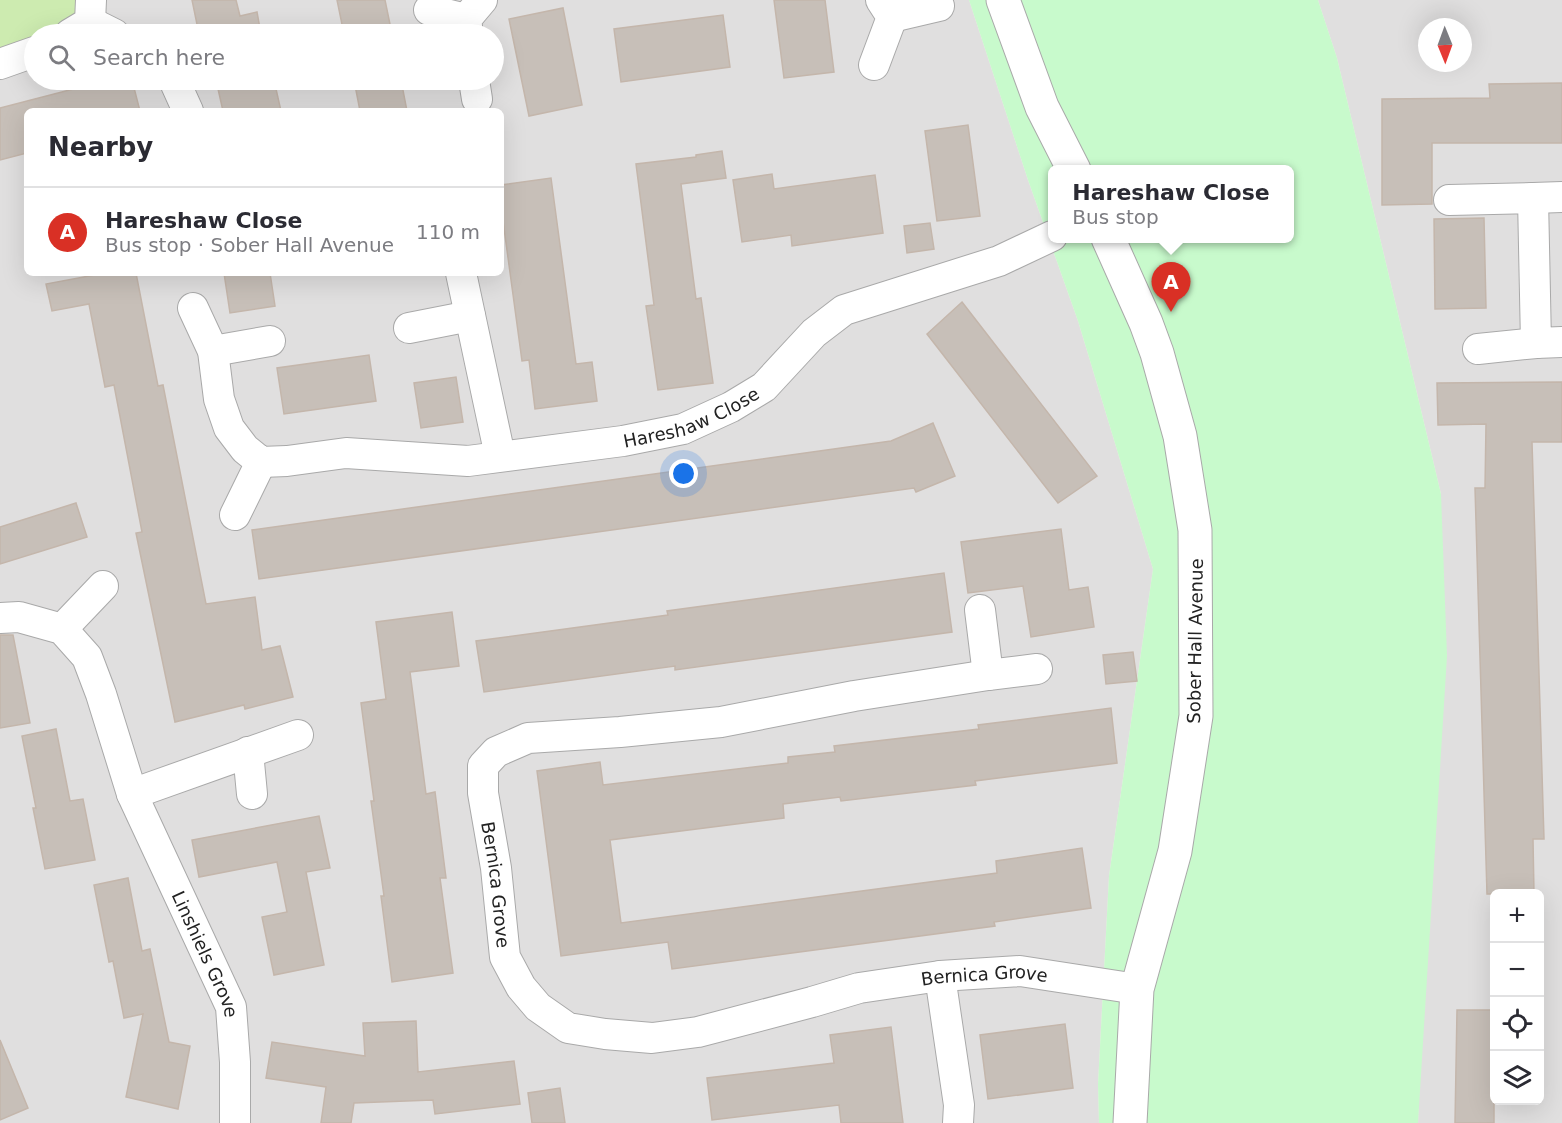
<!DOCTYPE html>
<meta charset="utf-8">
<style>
body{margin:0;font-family:"DejaVu Sans",sans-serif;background:#f7f7f7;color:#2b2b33}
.controls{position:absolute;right:18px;bottom:18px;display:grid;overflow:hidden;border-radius:9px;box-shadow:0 6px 24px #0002}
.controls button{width:54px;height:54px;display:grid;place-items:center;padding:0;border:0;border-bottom:2px solid #e1e1e2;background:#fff;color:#2b2b33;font:30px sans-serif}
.compass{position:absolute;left:1418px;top:18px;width:54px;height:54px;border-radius:50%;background:#fff;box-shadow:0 6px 24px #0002;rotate:179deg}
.you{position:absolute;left:684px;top:474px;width:21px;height:21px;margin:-15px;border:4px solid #fff;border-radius:50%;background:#1a73e8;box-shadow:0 0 0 9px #1a73e833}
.badge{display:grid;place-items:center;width:39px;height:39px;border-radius:50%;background:#d93025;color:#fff;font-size:20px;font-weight:700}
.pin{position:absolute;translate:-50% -50px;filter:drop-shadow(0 2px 3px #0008)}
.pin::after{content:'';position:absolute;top:32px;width:21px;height:18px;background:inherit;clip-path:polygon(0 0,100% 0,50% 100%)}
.popup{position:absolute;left:1048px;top:165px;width:246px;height:78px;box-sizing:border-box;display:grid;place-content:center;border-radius:9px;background:#fff;filter:drop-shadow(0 2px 4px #0005);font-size:20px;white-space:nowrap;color:#7c7c81}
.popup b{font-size:22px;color:#2b2b33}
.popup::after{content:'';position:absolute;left:50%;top:100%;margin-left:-12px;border:12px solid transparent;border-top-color:#fff}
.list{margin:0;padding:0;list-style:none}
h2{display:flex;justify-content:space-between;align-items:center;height:78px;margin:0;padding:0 24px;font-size:26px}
h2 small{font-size:20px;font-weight:400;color:#7c7c81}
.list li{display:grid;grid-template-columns:39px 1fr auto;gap:18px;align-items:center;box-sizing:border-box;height:90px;padding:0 24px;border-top:2px solid #e1e1e2}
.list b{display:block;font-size:22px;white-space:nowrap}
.list p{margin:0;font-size:20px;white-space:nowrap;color:#7c7c81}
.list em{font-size:20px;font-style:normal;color:#7c7c81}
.icon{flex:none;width:33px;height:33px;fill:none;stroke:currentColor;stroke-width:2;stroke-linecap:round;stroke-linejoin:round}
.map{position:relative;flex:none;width:1562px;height:1123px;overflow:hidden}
.search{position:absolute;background:#fff;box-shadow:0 6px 24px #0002;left:24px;top:24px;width:480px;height:66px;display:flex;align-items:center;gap:15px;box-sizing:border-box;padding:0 21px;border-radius:33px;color:#7c7c81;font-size:22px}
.panel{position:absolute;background:#fff;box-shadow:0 6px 24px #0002;left:24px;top:108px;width:480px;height:168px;border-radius:9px}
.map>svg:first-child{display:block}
.residential{fill:#e0dfdf;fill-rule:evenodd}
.grass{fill:#cdebb0}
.park{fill:#c8facc;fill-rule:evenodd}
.building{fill:#c7bfb8;stroke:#c4b6ab;stroke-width:1.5}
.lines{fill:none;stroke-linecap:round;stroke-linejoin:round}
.minor-casing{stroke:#a9a9a9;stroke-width:32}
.tertiary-casing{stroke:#a9a9a9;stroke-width:35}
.minor{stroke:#fff;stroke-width:30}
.tertiary{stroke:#fff;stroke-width:33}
.labels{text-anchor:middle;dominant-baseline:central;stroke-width:6;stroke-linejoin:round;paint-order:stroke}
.street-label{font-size:18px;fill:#222;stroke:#fff}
</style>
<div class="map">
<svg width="1562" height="1123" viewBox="0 0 1562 1123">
<rect width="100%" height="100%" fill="#f2efe9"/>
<!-- residential -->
<g class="residential">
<path d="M 0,0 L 969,0 L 1028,180 L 1078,321 L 1153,569 L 1109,876 L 1098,1084 L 1099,1123 L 0,1123 ZM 34,34 L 494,34 L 494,80 L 34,80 ZM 27,111 L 501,111 L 501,273 L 27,273 Z"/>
<path d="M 1318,0 L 1562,0 L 1562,1123 L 1418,1123 L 1441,494 L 1337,58 ZM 1427,27 L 1463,27 L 1463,63 L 1427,63 ZM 1494,894 L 1540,894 L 1540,1100 L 1494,1100 Z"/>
</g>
<!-- grass -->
<polygon class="grass" points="0,0 91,0 70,34 34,34 34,52 0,64"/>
<!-- park -->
<path class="park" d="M 969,0 L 1318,0 L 1337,58 L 1441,494 L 1447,656 L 1418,1123 L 1099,1123 L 1098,1084 L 1109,876 L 1153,569 L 1078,321 L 1028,180 ZM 1052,170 L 1290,170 L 1290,238 L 1052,238 Z"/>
<!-- building -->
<g class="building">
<polygon points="192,0 236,0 240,16 257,12 261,34 199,34"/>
<polygon points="337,0 385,0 392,34 344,34"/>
<polygon points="774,0 825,0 834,72 784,78"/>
<polygon points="563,8 582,105 529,116 509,19"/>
<polygon points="723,15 730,67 621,82 614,29"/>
<polygon points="108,80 132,80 140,111 27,111 27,153 0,160 0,108"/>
<polygon points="216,80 274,80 281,111 223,111"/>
<polygon points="354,80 401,80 407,111 360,111"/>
<polygon points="1562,83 1562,143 1432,143 1432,204 1382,205 1382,99 1490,98 1489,84"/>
<polygon points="968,125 980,216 937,221 925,131"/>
<polygon points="722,151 726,178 681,184 696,299 701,298 713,383 658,390 646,306 654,305 636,164 696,157 696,155"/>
<polygon points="772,174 774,189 875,175 883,233 792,246 791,235 742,242 733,180"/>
<polygon points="551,178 576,364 592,362 597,401 535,409 529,360 522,361 501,206 501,185"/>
<polygon points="1484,218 1486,308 1435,309 1434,219"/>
<polygon points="930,223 934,249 907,253 904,226"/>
<polygon points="105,273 136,273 158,386 163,385 206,604 255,597 262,650 280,646 293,697 245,709 244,705 175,722 136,533 142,532 114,385 105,387 89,304 52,311 46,284"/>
<polygon points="224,273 270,273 275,306 230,313"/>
<polygon points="962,302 1097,476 1058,503 927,334"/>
<polygon points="369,355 376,401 284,414 277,368"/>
<polygon points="456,377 463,422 421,428 414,383"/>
<polygon points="1562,382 1562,442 1532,442 1544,839 1533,839 1534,894 1487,894 1475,488 1485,488 1486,424 1438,425 1437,383"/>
<polygon points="933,423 955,476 916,492 914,488 259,579 252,530 891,441"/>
<polygon points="76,503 87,537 0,564 0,527"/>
<polygon points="1061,529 1069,590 1088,587 1094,627 1031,637 1023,586 968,593 961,542"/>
<polygon points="944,573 952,632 675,670 675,666 484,692 476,641 668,615 667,611"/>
<polygon points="452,612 459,666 410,672 426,794 435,792 446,878 440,878 453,973 392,982 381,896 384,896 371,801 374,801 361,703 386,699 376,622"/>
<polygon points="0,635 13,635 30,723 0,728"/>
<polygon points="1133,652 1137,681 1106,684 1103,655"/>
<polygon points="1111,708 1117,763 975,781 976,785 841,801 840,797 783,804 784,818 610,840 621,923 997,873 996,861 1082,848 1091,908 994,922 995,926 672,969 668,942 561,956 537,771 600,762 603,785 788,763 788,757 835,752 834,746 979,729 978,725"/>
<polygon points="56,729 70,801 83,799 95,860 45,869 33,808 36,808 22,736"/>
<polygon points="319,816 330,868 306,872 324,965 274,975 262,917 287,912 277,862 199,877 192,840"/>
<polygon points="128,878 142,951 150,949 169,1042 190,1046 178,1109 126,1097 143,1014 124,1018 113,961 109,962 94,885"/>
<polygon points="1457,1010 1494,1010 1494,1123 1455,1123"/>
<polygon points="416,1021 418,1072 514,1061 520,1104 435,1114 433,1100 354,1103 351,1123 321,1123 326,1087 266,1078 272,1042 365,1056 363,1023"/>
<polygon points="1065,1024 1073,1088 988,1099 980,1035"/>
<polygon points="891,1027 903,1123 841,1123 839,1105 712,1120 707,1078 834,1063 830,1035"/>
<polygon points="0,1040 28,1108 0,1120"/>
<polygon points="560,1088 565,1123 532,1123 528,1093"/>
</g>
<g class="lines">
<!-- minor casing -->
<g class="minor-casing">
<g id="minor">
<polyline points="429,10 466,19"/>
<polyline points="892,17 939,6"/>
<polyline points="90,22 114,34"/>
<polyline points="70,34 90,22 91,0"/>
<polyline points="468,34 466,19 482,0"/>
<polyline points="0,64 34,52"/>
<polyline points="874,65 892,17 881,0"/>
<polyline points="174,80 188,111"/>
<polyline points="474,80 477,99"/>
<polyline points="1533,198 1562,197"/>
<polyline points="1449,200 1533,198 1536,343 1562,342"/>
<polyline points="461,273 500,456"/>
<path id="s1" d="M 193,308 L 213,351 L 219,399 L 229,428 L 245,449 L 261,462 L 287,461 L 346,453 L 468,461 L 623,441 L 683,429 L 731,407 L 764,387 L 814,333 L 844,310 L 999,261 L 1052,236"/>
<polyline points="409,328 470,316"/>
<polyline points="1478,349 1536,343"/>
<polyline points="213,351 270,341"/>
<polyline points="235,515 261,462"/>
<polyline points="980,610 988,675"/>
<path id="s2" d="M 0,618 L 19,617 L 62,629 L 87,657 L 101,694 L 132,794 L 231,1007 L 235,1062 L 235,1123"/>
<polyline points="62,629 103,586"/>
<path id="s3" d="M 1037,669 L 988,675 L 854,696 L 721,722 L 620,732 L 528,738 L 496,752 L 483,766 L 483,793 L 496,868 L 505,957 L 521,987 L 538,1007 L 568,1028 L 605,1034 L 652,1038 L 698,1032 L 812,1002 L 859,988 L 940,976 L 1020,971 L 1137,989"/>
<polyline points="248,752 252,794"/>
<polyline points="132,794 298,735"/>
<polyline points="940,976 959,1105 958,1123"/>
</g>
</g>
<!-- tertiary casing -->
<g class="tertiary-casing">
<g id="tertiary">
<polyline points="1003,0 1042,107 1074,170"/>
<polyline points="1108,238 1146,323 1157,353 1180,436 1195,530 1196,716 1175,851 1137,989 1130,1123"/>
</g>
</g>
<!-- minor -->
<use href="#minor" class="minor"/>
<!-- tertiary -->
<use href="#tertiary" class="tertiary"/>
</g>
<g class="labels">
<!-- street labels -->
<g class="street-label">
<text stroke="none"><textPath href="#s1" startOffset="610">Hareshaw Close</textPath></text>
<text transform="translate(1195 641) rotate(-89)">Sober Hall Avenue</text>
<text stroke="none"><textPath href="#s3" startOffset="688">Bernica Grove</textPath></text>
<text stroke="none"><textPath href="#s2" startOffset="422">Linshiels Grove</textPath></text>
<text stroke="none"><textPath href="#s3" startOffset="1282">Bernica Grove</textPath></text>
</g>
</g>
</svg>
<div class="controls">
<button>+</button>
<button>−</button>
<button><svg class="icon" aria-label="locate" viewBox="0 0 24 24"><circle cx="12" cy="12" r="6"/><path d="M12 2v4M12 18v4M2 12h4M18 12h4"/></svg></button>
<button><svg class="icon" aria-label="layers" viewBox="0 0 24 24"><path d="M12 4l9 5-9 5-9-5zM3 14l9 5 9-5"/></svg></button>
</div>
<svg class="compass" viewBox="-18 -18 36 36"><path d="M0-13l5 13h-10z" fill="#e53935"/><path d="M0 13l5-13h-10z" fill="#7c7c81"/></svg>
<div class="you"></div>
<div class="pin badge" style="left:1171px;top:312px">A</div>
<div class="popup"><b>Hareshaw Close</b>Bus stop</div>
<div class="search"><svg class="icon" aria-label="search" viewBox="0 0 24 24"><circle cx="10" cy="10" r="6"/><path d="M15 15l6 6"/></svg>Search here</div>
<section class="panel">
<h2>Nearby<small></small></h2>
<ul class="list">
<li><span class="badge">A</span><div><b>Hareshaw Close</b><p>Bus stop · Sober Hall Avenue</p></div><em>110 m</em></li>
</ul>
</section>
</div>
